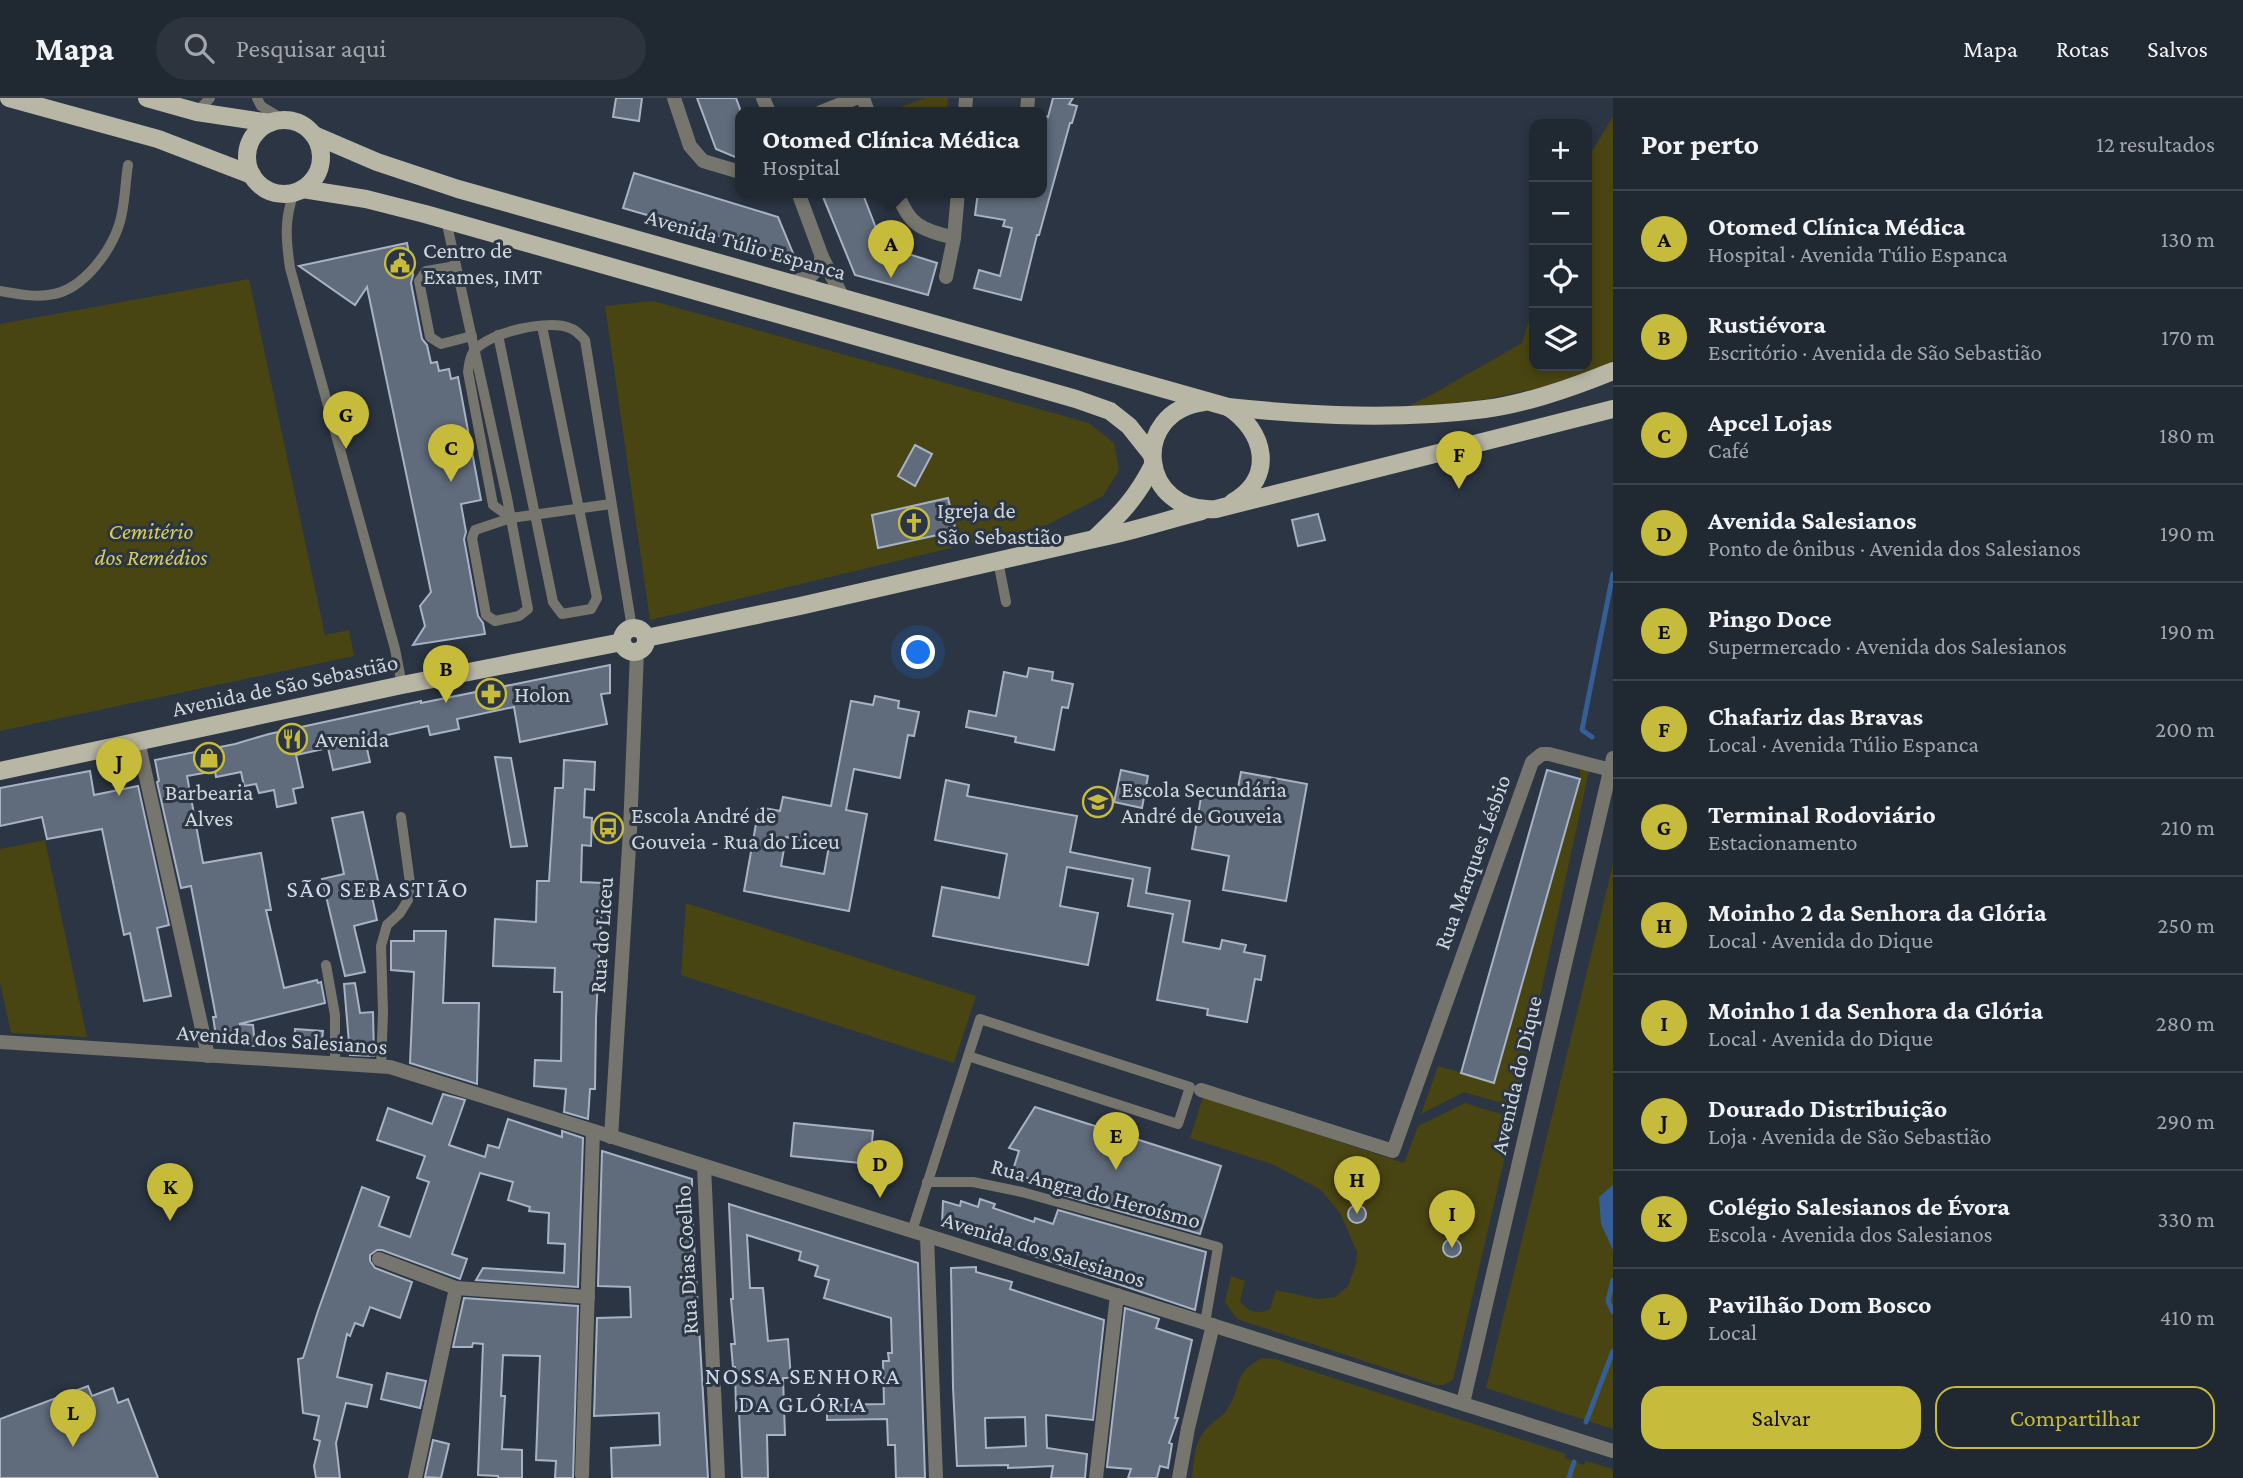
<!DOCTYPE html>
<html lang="pt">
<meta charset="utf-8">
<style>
body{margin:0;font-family:"Crimson Pro",serif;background:#2d343e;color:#f1f3f6}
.controls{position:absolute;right:21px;top:21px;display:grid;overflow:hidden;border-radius:14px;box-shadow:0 4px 10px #0003}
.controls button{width:63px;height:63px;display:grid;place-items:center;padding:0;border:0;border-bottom:2px solid #3d444d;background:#202832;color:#f1f3f6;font:35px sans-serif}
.you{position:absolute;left:919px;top:555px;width:24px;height:24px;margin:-18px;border:5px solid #fff;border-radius:50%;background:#1a73e8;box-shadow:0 0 0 10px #1a73e833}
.badge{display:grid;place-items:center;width:46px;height:46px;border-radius:50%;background:#c7bb3b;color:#111;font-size:23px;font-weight:700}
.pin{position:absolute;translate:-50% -58px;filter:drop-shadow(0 2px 4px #0008)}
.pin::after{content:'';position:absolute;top:37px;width:24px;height:21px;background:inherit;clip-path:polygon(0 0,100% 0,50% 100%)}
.popup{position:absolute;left:735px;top:9px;width:312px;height:91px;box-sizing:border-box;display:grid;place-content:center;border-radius:14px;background:#202832;filter:drop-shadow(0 2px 5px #0005);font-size:23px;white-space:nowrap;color:#a2a6ac}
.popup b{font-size:26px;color:#f1f3f6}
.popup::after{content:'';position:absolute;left:50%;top:100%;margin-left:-14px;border:14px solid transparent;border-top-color:#202832}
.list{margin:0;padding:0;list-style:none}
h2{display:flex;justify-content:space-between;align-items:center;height:91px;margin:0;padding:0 28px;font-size:30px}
h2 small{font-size:23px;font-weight:400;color:#a2a6ac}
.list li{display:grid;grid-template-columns:46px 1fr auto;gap:21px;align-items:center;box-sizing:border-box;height:98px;padding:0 28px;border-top:2px solid #3d444d}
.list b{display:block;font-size:26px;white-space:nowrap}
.list p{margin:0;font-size:23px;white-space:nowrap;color:#a2a6ac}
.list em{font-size:23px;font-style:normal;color:#a2a6ac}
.actions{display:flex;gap:14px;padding:21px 28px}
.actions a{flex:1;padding:16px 0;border:2px solid #c7bb3b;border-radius:21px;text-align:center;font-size:24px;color:#c7bb3b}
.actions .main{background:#c7bb3b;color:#111}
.icon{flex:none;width:38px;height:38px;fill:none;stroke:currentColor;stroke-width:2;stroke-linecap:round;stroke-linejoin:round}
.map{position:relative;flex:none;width:1613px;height:1380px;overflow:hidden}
header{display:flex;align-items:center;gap:42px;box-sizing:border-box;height:98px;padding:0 35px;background:#202832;border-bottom:2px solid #3d444d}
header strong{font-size:33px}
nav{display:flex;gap:38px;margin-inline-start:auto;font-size:24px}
.search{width:490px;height:63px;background:#2d343e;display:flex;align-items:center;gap:18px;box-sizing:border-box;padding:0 24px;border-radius:38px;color:#a2a6ac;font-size:26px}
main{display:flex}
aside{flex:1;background:#202832}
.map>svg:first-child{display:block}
.green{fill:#494512}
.water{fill:#355e97}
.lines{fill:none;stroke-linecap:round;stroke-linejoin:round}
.stream{stroke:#355e97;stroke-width:5}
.building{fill:#606b7b;stroke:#a7b3c5;stroke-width:2;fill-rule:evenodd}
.lane{stroke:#77766e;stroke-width:10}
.street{stroke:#77766e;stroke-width:14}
.primary{stroke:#b8b7a6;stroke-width:18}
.labels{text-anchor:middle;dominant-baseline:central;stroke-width:6;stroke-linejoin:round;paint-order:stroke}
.street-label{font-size:23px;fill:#cfd6de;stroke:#2b3543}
.poi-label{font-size:23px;fill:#cfd6de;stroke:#2b3543;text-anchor:start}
.park-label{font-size:23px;font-style:italic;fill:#d7cd5c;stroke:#2b3543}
.neighbourhood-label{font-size:24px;letter-spacing:2px;fill:#cdd9eb;stroke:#2b3543}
</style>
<header>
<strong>Mapa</strong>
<div class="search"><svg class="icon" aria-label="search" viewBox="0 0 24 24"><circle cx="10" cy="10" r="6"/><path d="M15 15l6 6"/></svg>Pesquisar aqui</div>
<nav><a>Mapa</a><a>Rotas</a><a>Salvos</a></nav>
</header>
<main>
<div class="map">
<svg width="1613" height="1380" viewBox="0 0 1613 1380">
<rect width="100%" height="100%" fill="#2b3543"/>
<!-- green -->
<g class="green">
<polygon points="925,0 948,0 947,14 896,14 895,11"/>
<polygon points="1613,18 1613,263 1572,283 1487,301 1401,312 1431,297 1522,245 1534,206 1534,268 1587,268 1587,62"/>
<polygon points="249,181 325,537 349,532 354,558 0,633 0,226"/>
<polygon points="653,203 1089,325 1114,345 1119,372 1103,398 1047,427 650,522 605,208"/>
<polygon points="1580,671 1589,673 1516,1009 1464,994 1421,1016 1438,968 1494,984 1580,681"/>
<polygon points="45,742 87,939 11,935 0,884 0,751"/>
<polygon points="1613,766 1613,1331 1486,1290"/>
<polygon points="686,805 976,898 954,965 681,877"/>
<path d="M 1203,999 L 1404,1065 L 1418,1028 L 1465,1005 L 1514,1020 L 1453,1282 L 1443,1287 L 1437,1287 L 1237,1221 L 1225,1204 L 1231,1178 L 1245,1183 L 1240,1203 C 1248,1214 1258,1217 1270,1211 L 1276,1192 L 1318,1201 L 1335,1199 L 1348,1188 L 1356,1166 L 1357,1154 L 1340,1115 L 1321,1092 L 1274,1067 L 1190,1040 Z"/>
<path d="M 1262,1260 L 1275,1261 L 1566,1356 L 1565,1360 L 1584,1367 L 1586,1363 L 1613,1371 L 1613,1380 L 1192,1380 C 1194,1361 1194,1342 1209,1328 C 1214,1323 1221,1319 1226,1313 C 1243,1290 1230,1277 1262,1260 Z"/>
</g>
<!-- water -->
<polygon class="water" points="1613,1087 1613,1152 1601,1126 1599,1099"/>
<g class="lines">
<!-- stream -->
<g class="stream">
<polyline points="1592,639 1582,632 1613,476"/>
<polyline points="1613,1182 1608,1203 1613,1214"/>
<polyline points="1586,1324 1613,1253"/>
<polyline points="1569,1380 1574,1364"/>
</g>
</g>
<!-- building -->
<g class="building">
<polygon points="616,0 642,0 639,23 613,19"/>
<polygon points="697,0 736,0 740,11 740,61 716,51"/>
<polygon points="1053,0 1073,0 1069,6 1077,8 1072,25 1070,25 1039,137 1037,137 1021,202 974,190 979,172 1000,178 1012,130 1003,128 1005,122 975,117 978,94 1041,94 1041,17 1048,19"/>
<polygon points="634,75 778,119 795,160 623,110"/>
<polygon points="821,94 862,94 883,148 937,165 928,197 855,177"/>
<polygon points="407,145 413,177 411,185 422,241 427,247 431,265 437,264 439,273 449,271 451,281 458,279 481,402 461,406 466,434 464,441 478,518 483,525 485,536 413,547 425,528 420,508 431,494 367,189 355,207 299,168"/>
<polygon points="915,347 932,356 915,388 898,378"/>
<polygon points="948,400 956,433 878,450 872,417"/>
<polygon points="1318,416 1325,442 1298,448 1292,422"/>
<polygon points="610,567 610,595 601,596 607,626 520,644 514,609 457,621 459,631 430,637 428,628 365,642 370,664 333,672 328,650 296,657 303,689 293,691 296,705 277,709 274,692 259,695 256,686 244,688 241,674 216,679 215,673 187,678 203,765 261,755 271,812 266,812 284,890 317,882 318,885 321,884 325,905 239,926 253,927 255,948 217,945 213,919 216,919 191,788 181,790 157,684 159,683 155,662 235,646 269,636 421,603 421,605"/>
<polygon points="1029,570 1053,574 1052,582 1073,586 1068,610 1062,609 1054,652 1015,644 1016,639 966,629 969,613 996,618 1004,574 1027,579"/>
<path d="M 875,598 L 899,603 L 898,610 L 919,614 L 914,638 L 908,637 L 900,680 L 854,671 L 846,712 L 867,716 L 849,813 L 744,793 L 759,709 L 780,713 L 783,699 L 831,708 L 851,603 L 873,607 ZM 786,739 L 829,748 L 824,776 L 781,768 Z"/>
<polygon points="495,659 511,660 527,748 511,749"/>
<polygon points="564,662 595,664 594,692 585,691 584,719 592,720 591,748 582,747 581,784 603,785 596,920 595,991 590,991 588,1021 564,1014 566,991 534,988 535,962 561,963 562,894 554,894 555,870 493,868 495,821 536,824 537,783 549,783 555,690 563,690"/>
<polygon points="1121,672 1148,678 1142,710 1114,704"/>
<polygon points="1547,672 1580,681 1494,985 1461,975"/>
<polygon points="90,673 94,697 138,688 169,827 157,830 171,898 144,903 130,835 124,837 102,731 47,741 42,719 0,728 0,690"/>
<polygon points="1241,674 1307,686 1286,803 1223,792 1229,758 1192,751 1202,694 1236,700"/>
<polygon points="946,682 969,687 967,698 1077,718 1070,754 1150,770 1146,795 1190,803 1183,844 1220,851 1222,842 1246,847 1244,854 1265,858 1261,882 1255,881 1247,924 1207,917 1208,911 1157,902 1173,816 1128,808 1133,781 1067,769 1060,808 1098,815 1088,867 933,838 942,789 999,800 1007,756 935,742"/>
<polygon points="363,714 380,792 371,794 377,822 354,828 365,874 345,878 322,781 344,776 332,720"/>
<polygon points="414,833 446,833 443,905 479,905 477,986 410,965 414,874 391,872 391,843 414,843"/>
<polygon points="355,885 360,915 373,914 374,958 350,957 344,886"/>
<polygon points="295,931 323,933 321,952 294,950"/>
<polygon points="443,996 465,1002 449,1047 485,1059 488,1047 499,1050 508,1021 562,1039 562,1033 583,1040 578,1189 476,1182 483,1170 564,1175 565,1146 548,1145 549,1115 529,1113 530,1109 508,1102 513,1084 480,1075 452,1156 467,1161 460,1181 382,1152 377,1152 370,1157 370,1163 375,1170 412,1184 400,1220 370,1209 363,1228 355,1225 350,1238 347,1236 337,1279 372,1287 367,1309 346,1305 336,1345 340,1380 316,1380 314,1368 320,1343 314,1341 319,1318 303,1315 298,1261 303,1260 318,1213 362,1089 389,1099 379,1128 410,1139 429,1084 417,1080 425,1058 377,1042 388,1010 432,1026"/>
<polygon points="1035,1009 1221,1068 1200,1136 1063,1097 1065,1092 1012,1075 1019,1053 1009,1050"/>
<polygon points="794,1025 873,1033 870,1066 791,1058"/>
<polygon points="602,1053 692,1081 692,1110 708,1380 612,1380 611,1350 660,1347 659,1315 594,1318 597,1220 631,1219 630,1189 598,1188"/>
<polygon points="980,1101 995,1106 993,1110 1034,1124 1035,1120 1053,1126 1058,1112 1206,1154 1195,1212 942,1127 943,1103 960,1108 961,1103 978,1109"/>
<polygon points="729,1106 918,1165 925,1380 896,1380 895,1347 888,1347 887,1321 827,1322 827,1307 884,1306 883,1263 889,1263 888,1255 892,1255 891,1220 824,1200 829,1182 815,1178 818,1168 799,1162 801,1154 747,1137 750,1190 763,1190 768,1243 788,1241 791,1280 783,1280 785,1337 767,1337 768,1380 742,1380 739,1313 736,1313 735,1269 733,1269 731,1246 735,1246 731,1201 733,1201"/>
<circle cx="1357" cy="1116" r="9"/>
<circle cx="1452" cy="1150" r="9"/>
<path d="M 976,1169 L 976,1174 L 1012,1184 L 1010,1191 L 1104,1222 L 1093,1322 L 1046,1317 L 1047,1350 L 1087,1356 L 1085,1380 L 1051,1380 L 1053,1368 L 1008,1370 L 1008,1367 L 957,1368 L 953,1289 L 951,1170 ZM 1025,1319 L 1026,1348 L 986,1350 L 985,1320 Z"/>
<polygon points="464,1200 578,1208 573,1380 555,1380 556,1363 536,1362 540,1258 503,1257 501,1298 505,1298 502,1351 522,1352 522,1380 498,1380 498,1378 478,1377 483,1246 473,1245 472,1249 453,1249"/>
<polygon points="1125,1210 1159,1221 1156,1230 1192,1242 1175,1320 1178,1320 1169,1345 1172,1346 1168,1370 1160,1368 1157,1380 1128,1380 1131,1371 1107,1369"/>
<polygon points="387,1275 426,1283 420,1310 381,1301"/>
<polygon points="88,1288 92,1298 113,1290 118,1305 128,1301 158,1380 0,1380 0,1321"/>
<polygon points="433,1342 449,1346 441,1380 425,1379"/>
</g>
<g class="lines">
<!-- lane -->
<g class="lane">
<polyline points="257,0 261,8 284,22"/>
<polyline points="197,14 210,0"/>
<path d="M 294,95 C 284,121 286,142 290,170 L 395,551 L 402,587"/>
<polyline points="446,122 507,400 528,511 519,518 495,523 486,517 472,440 475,432 511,420 611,406"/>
<polyline points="456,168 426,173 419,183 430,239 441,246 472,238"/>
<path d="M 0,193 C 18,196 36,200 54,196 C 84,190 110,154 119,127 C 125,109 125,86 128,67"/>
<polyline points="498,237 553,504 562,516 591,511 597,500 542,228"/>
<path d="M 511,420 L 493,407 L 468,274 C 469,267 469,260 474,253 C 489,234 550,220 572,231 C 577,233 581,238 585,242 L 632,530"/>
<polyline points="998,463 1006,504"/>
<polyline points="326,867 335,917 335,966"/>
<polyline points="381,969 383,914 381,848 387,827 400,815 408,802 410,785 401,719"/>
<polyline points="927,1084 973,1084 1022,1094 1218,1149 1205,1225"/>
<polyline points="912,1133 980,921 1190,989 1178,1026 968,958"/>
</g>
<!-- street -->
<g class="street">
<polyline points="674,0 690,48 703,63 740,74"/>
<polyline points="763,0 769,14"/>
<polyline points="863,0 868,14"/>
<polyline points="821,14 856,0"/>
<polyline points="965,14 966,0"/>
<polyline points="1027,14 1028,0"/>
<polyline points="798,94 822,159 842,198"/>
<path d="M 897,94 C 909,128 921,131 954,140"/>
<polyline points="946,179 954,140 958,94"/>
<path d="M 791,183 C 809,182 817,177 822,159"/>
<polyline points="138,643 208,958"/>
<polyline points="0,944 390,969 1613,1353"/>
<polyline points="1201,992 1393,1053 1532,664 1542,656 1549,656 1611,672"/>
<polyline points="611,1039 630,733 637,554"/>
<polyline points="704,1068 718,1380"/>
<polyline points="927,1138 936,1380"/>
<polyline points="379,1161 456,1190"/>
<polyline points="1463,1305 1613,660"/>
<polyline points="582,1377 593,1033"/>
<polyline points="415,1380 456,1190 588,1199"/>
<polyline points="1096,1380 1117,1197"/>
<polyline points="1179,1380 1188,1330 1213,1227"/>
</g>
<!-- primary -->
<g class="primary">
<polyline points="9,0 158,41 252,77"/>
<polyline points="147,0 197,14 270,25"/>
<circle cx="284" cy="59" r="37"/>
<path d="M 314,37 L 377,64 L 458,91 L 1228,309 C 1314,318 1399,322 1485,311 C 1525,306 1576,288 1613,273"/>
<polyline points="303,91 366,101 425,116 1076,301 1110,313 1129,328 1152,357"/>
<path d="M 1204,304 C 1128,314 1140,417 1216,411 L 1613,311"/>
<path d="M 1228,309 C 1265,333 1276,379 1233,404"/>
<path d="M 1094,441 C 1120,417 1137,399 1153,367"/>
<circle cx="634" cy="542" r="12"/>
<path d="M 646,540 L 800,508 L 1094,441 C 1131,434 1166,422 1202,413"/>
<polyline points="0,673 402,587 622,544"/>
</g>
</g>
<!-- icons -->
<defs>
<g id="civic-ring" transform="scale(1.575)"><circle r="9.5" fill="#2b3543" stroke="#c7bb3b" stroke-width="1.5"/><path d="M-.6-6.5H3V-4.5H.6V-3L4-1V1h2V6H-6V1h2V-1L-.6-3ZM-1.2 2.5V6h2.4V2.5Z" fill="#c7bb3b"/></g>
<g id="church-ring" transform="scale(1.575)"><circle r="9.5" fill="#2b3543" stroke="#c7bb3b" stroke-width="1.5"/><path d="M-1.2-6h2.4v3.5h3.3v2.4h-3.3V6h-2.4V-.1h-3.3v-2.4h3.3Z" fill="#c7bb3b"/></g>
<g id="pharmacy-ring" transform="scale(1.575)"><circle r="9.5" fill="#2b3543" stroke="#c7bb3b" stroke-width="1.5"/><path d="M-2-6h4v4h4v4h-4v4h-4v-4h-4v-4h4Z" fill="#c7bb3b"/></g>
<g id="restaurant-ring" transform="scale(1.575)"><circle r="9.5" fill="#2b3543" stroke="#c7bb3b" stroke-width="1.5"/><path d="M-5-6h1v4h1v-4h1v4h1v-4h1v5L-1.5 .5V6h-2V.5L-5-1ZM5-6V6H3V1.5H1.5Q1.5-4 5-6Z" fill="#c7bb3b"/></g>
<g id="shop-ring" transform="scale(1.575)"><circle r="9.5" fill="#2b3543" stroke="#c7bb3b" stroke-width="1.5"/><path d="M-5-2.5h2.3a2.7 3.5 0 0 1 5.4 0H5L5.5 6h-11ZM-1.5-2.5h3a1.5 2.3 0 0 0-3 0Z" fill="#c7bb3b"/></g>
<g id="school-ring" transform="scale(1.575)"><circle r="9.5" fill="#2b3543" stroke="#c7bb3b" stroke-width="1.5"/><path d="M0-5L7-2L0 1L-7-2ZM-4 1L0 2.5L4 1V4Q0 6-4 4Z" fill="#c7bb3b"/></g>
<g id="bus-ring" transform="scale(1.575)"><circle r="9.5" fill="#2b3543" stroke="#c7bb3b" stroke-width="1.5"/><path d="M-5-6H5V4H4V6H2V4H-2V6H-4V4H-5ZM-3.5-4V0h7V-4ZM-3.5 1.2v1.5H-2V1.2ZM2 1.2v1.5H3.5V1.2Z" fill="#c7bb3b"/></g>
</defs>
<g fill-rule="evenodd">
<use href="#civic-ring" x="400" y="165"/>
<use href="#church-ring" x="914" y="425"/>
<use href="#pharmacy-ring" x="491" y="596"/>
<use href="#restaurant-ring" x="292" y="641"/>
<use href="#shop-ring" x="209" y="660"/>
<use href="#school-ring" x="1098" y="704"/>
<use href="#bus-ring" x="608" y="730"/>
</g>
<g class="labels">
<!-- street labels -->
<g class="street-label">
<text transform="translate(746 146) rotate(16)">Avenida Túlio Espanca</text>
<text transform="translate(285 587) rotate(-12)">Avenida de São Sebastião</text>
<text transform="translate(1472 764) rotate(-70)">Rua Marques Lésbio</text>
<text transform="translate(601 837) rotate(-86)">Rua do Liceu</text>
<text transform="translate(282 941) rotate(4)">Avenida dos Salesianos</text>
<text transform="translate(1516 977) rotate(-77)">Avenida do Dique</text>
<text transform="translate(1096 1095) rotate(15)">Rua Angra do Heroísmo</text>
<text transform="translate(1044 1151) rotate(17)">Avenida dos Salesianos</text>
<text transform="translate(686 1162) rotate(-93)">Rua Dias Coelho</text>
</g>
<!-- poi labels -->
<g class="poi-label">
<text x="423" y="152">Centro de<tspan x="423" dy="26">Exames, IMT</tspan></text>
<text x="937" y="412">Igreja de<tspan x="937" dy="26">São Sebastião</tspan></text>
<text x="514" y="596">Holon</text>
<text x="315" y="641">Avenida</text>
<text x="1121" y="691">Escola Secundária<tspan x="1121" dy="26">André de Gouveia</tspan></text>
<text x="209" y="694" text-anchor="middle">Barbearia<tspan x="209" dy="26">Alves</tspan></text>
<text x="631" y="717">Escola André de<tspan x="631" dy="26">Gouveia - Rua do Liceu</tspan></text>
</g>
<!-- park labels -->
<g class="park-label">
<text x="151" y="433">Cemitério<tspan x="151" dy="26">dos Remédios</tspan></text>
</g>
<!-- neighbourhood labels -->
<g class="neighbourhood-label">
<text x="378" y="790">SÃO SEBASTIÃO</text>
<text x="803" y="1277">NOSSA SENHORA<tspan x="803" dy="28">DA GLÓRIA</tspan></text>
</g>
</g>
</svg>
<div class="controls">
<button>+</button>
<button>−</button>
<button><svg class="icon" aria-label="locate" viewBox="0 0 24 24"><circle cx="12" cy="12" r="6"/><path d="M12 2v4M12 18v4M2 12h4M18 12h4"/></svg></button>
<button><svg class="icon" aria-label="layers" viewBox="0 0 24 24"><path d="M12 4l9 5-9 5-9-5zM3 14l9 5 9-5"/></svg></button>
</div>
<div class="you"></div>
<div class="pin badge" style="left:891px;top:180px">A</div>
<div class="popup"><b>Otomed Clínica Médica</b>Hospital</div>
<div class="pin badge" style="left:446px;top:605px">B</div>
<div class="pin badge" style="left:451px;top:384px">C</div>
<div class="pin badge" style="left:880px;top:1100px">D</div>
<div class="pin badge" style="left:1116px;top:1072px">E</div>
<div class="pin badge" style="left:1459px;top:391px">F</div>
<div class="pin badge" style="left:346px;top:351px">G</div>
<div class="pin badge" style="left:1357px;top:1116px">H</div>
<div class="pin badge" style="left:1452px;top:1150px">I</div>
<div class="pin badge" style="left:119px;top:698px">J</div>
<div class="pin badge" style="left:170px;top:1123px">K</div>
<div class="pin badge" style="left:73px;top:1349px">L</div>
</div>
<aside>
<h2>Por perto<small>12 resultados</small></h2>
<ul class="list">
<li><span class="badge">A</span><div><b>Otomed Clínica Médica</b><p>Hospital · Avenida Túlio Espanca</p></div><em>130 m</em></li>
<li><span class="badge">B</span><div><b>Rustiévora</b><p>Escritório · Avenida de São Sebastião</p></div><em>170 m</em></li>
<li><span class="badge">C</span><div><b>Apcel Lojas</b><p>Café</p></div><em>180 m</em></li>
<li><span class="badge">D</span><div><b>Avenida Salesianos</b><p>Ponto de ônibus · Avenida dos Salesianos</p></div><em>190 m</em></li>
<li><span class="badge">E</span><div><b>Pingo Doce</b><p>Supermercado · Avenida dos Salesianos</p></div><em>190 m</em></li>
<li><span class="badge">F</span><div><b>Chafariz das Bravas</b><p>Local · Avenida Túlio Espanca</p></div><em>200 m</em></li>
<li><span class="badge">G</span><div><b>Terminal Rodoviário</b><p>Estacionamento</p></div><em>210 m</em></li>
<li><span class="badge">H</span><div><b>Moinho 2 da Senhora da Glória</b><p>Local · Avenida do Dique</p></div><em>250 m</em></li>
<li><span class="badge">I</span><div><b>Moinho 1 da Senhora da Glória</b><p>Local · Avenida do Dique</p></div><em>280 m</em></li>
<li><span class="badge">J</span><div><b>Dourado Distribuição</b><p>Loja · Avenida de São Sebastião</p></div><em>290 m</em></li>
<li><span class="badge">K</span><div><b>Colégio Salesianos de Évora</b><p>Escola · Avenida dos Salesianos</p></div><em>330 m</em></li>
<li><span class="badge">L</span><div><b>Pavilhão Dom Bosco</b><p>Local</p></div><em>410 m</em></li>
</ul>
<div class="actions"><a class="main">Salvar</a><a>Compartilhar</a></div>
</aside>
</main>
